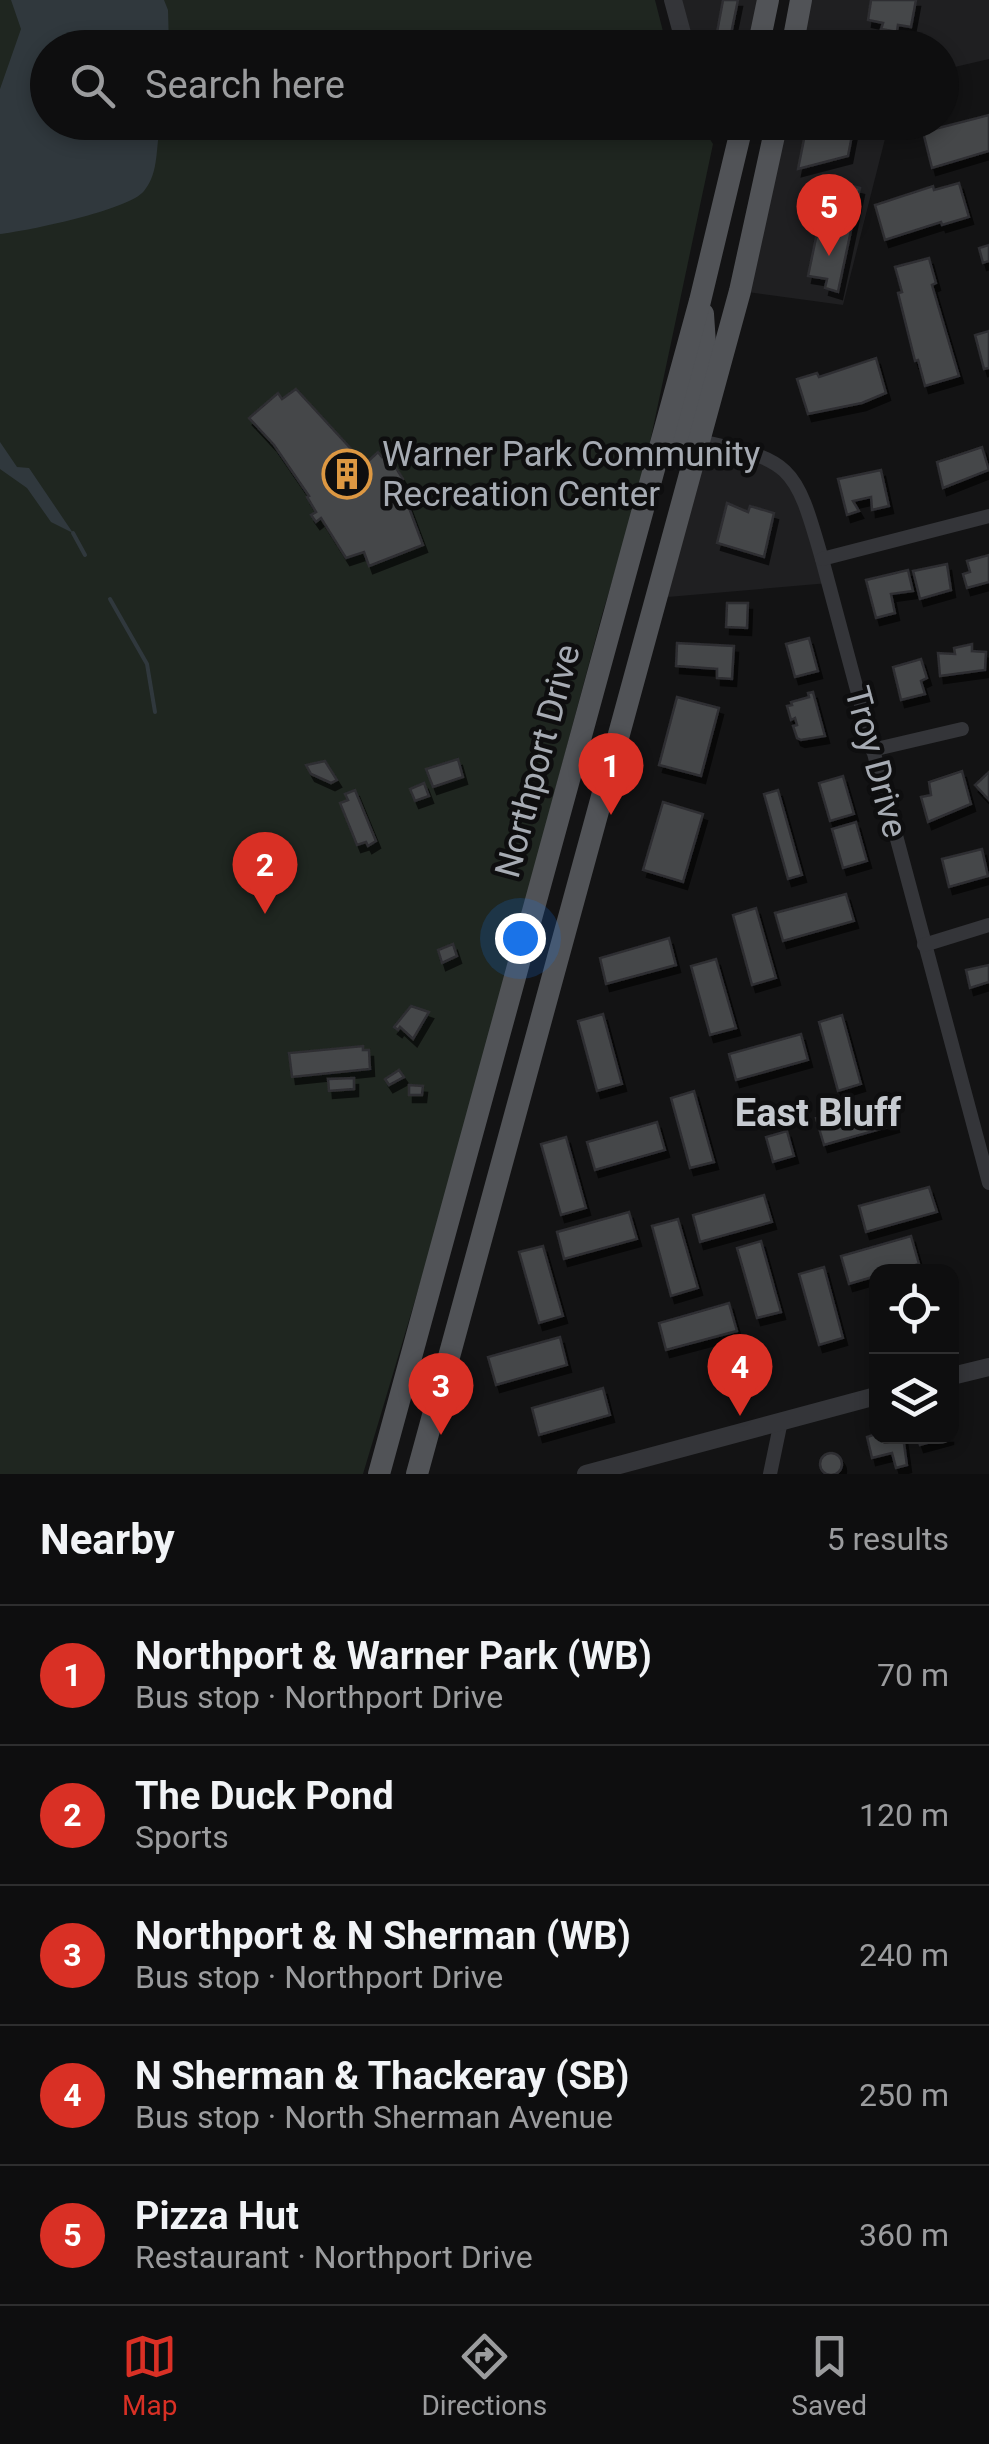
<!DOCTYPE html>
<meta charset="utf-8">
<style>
body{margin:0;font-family:Roboto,sans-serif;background:#171718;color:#f1f3f6}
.controls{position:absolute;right:30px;bottom:30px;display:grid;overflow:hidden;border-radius:20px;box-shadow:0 5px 15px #0003}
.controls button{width:90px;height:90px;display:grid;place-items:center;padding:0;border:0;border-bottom:2px solid #2e2e2f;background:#0e0e0f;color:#f1f3f6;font:50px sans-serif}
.you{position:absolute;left:520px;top:938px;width:35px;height:35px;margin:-25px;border:8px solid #fff;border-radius:50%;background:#1a73e8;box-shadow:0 0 0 15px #1a73e833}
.badge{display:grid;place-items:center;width:65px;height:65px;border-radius:50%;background:#d93025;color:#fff;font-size:32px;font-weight:700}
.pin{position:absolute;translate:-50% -82px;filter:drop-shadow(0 2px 5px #0008)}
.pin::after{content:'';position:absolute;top:52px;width:35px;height:30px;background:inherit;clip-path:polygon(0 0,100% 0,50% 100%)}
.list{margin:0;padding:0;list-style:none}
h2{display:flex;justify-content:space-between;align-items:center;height:130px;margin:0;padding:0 40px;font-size:42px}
h2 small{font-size:32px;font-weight:400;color:#9b9c9e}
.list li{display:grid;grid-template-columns:65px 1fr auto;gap:30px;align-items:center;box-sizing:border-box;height:140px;padding:0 40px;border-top:2px solid #2e2e2f}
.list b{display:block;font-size:38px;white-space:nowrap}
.list p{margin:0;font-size:32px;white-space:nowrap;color:#9b9c9e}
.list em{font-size:32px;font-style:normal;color:#9b9c9e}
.icon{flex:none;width:55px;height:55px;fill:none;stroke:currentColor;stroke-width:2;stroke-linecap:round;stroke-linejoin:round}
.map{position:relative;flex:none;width:989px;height:1474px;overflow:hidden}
.search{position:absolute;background:#0e0e0f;box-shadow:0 5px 15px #0003;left:30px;right:30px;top:30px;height:110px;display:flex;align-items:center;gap:25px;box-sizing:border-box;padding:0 35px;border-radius:55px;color:#9b9c9e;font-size:38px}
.sheet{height:830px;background:#0e0e0f}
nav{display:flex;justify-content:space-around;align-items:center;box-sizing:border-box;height:140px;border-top:2px solid #2e2e2f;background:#0e0e0f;font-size:28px;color:#9b9c9e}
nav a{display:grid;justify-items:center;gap:5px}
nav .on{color:#d93025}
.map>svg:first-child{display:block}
.built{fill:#1f1f21}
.green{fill:#1f2620}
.water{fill:#30383d}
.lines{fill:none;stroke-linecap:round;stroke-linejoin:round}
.stream{stroke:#30383d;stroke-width:4}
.building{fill:#454649;stroke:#2d2d30;stroke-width:2.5;filter:url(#shadow)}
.minor{stroke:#343539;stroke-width:14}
.tertiary{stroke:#343539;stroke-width:18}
.primary{stroke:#515357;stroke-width:22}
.labels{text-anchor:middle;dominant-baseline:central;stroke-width:9;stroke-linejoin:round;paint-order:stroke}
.poi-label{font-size:35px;fill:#a6abb3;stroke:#0e0e0f;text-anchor:start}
.street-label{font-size:35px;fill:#a6abb3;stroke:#0e0e0f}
.neighbourhood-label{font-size:38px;font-weight:bold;fill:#c6cad0;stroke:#0e0e0f}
</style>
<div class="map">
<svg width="989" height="1474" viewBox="0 0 989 1474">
<defs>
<filter id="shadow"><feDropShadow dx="4" dy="7" stdDeviation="0" flood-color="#0009"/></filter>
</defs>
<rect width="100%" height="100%" fill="#131314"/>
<!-- built -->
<g class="built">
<polygon points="673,0 768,0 758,47 686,47"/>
<polygon points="801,0 989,0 989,59 942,70 942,48 792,48"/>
<polygon points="777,123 889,123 843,305 740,291"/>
<polygon points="699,441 785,469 829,583 656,598"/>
</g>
<!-- green -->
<polygon class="green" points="0,0 655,0 667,47 48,48 48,122 699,122 713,144 641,485 602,615 451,1180 363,1474 0,1474"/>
<!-- water -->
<g class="water">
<path d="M 11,0 L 164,0 L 168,10 L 169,47 L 48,48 L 48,122 L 161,123 C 155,145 160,172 144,191 C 129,210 27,231 0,234 L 0,89 L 21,29 Z"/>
<polygon points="0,442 17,467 29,468 73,533 51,522 27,488 0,469"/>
</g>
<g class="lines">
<!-- stream -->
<g class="stream">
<polyline points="73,533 85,555"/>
<polyline points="110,599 147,664 155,712"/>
</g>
</g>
<!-- building -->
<g class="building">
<polygon points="723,0 738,0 730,39 715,43"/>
<polygon points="871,0 916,0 911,27 898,25 897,32 881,29 883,23 868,20"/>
<polygon points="989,115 989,151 932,168 923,132"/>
<polygon points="854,125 848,156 798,169 804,139"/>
<polygon points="828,180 860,188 838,292 825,288 827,279 808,276"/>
<polygon points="959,183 969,217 942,225 941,222 885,240 875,205 933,186 934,190"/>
<polygon points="989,245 989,261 983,263 979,248"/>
<polygon points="929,258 936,283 932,285 959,376 925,386 918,360 915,361 898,293 902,292 895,267"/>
<polygon points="989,331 989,368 984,369 975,335"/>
<polygon points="876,358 886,393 862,403 808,414 797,379 817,373 819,377"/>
<polygon points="296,389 365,464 378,452 382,457 388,455 403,479 399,481 423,545 369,566 364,552 346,558 321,518 316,522 311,515 316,512 307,497 309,496 274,445 249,418 278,393 282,399"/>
<polygon points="982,447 989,470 943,488 937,462"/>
<polygon points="881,470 889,506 872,510 871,497 853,501 859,511 847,515 838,479"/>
<polygon points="727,503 748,512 750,506 774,513 764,557 717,543"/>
<polygon points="989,555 989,582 967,588 963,574 970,572 967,561"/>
<polygon points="947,564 951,590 920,599 913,571"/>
<polygon points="908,570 913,591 891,594 895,613 876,618 866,580"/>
<polygon points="727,603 748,603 747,628 726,627"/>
<polygon points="809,638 818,671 795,677 786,644"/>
<polygon points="677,643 734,646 732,679 717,678 717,669 676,666"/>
<polygon points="972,644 972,651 986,652 985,670 940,676 938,653 955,654 954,648"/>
<polygon points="921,659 927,678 921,681 925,694 901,700 893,667"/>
<polygon points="813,692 825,736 801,740 797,738 793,726 797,725 795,718 791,720 787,706 792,705 791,702 809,697 808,693"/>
<polygon points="677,697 719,708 701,776 659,765"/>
<polygon points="458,759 463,777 433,787 426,769"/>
<polygon points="325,761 337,780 331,783 311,774 306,765"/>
<polygon points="962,771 971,804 928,822 921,797 931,795 929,782"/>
<polygon points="989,772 989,800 975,785"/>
<polygon points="843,776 854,814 830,821 819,783"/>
<polygon points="424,783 429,796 415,801 410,789"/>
<polygon points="355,790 376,841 368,846 366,842 357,845 340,803 348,800 345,794"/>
<polygon points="778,790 802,875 788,879 764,794"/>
<polygon points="663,802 703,814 683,882 643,870"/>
<polygon points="856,822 867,861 843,868 832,829"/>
<polygon points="982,849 988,876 949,887 942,859"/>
<polygon points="846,894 854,921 783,941 775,913"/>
<polygon points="756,908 776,978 752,985 733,915"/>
<polygon points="669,938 676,965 606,984 600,958"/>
<polygon points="453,944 457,956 442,963 438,950"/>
<polygon points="716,959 736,1028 710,1035 691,966"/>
<polygon points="989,965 989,982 970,988 966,970"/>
<polygon points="411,1006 429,1012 413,1039 400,1027 398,1030 394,1027"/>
<polygon points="603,1014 622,1084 597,1091 578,1021"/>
<polygon points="842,1015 861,1084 838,1091 819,1022"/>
<polygon points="801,1034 808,1060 736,1080 729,1054"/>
<polygon points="363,1046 363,1050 369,1050 370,1069 292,1077 289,1053"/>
<polygon points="399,1070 404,1077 389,1085 385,1079"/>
<polygon points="354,1078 354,1089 329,1091 328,1079"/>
<polygon points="409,1085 423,1086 422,1095 409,1095"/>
<polygon points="694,1091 714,1162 690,1168 671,1098"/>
<polygon points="887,1098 895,1125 824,1145 816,1118"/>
<polygon points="657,1122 665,1150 595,1170 587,1142"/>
<polygon points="787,1131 794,1156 773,1162 766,1137"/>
<polygon points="566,1137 586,1208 561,1215 541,1144"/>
<polygon points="929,1187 937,1212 866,1232 859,1206"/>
<polygon points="764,1195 772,1222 700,1242 693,1215"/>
<polygon points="629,1212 637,1239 564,1259 557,1232"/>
<polygon points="678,1219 698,1288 671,1296 652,1226"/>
<polygon points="911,1236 919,1264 892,1272 876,1272 876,1276 849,1284 841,1256"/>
<polygon points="761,1241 781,1312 757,1318 737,1248"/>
<polygon points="543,1246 563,1316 539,1323 519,1252"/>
<polygon points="824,1267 843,1338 819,1345 799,1274"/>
<polygon points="729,1303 737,1331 666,1350 659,1323"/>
<polygon points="560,1337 567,1365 496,1385 488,1357"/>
<polygon points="603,1388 610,1415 539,1435 532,1408"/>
<polygon points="876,1434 903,1436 907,1465 896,1468 892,1453 872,1458 867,1437"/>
<polygon points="917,1436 949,1436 949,1437 920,1445"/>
<circle cx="831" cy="1464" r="11"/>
</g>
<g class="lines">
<!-- minor -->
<g class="minor">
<path d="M 694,440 C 792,459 795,464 822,559 L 989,1183"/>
<polyline points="822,559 989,516"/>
<polyline points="872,750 962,729"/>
<polyline points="924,945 989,925"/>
<polyline points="770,1474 781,1421"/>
</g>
<!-- tertiary -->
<g class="tertiary">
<polyline points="673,0 686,48"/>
<polyline points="952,1376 989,1367"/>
<polyline points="586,1474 876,1396"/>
</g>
<!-- primary -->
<g class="primary">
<polyline points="758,48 768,0"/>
<polyline points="792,48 801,0"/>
<polyline points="680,437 705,344 703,314"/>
<polyline points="379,1474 700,301 743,122"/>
<polyline points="417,1474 740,291 777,122"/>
</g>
</g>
<!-- icons -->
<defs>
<g id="building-ring" transform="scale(2.5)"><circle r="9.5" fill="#0e0e0f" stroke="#dd9842" stroke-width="1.5"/><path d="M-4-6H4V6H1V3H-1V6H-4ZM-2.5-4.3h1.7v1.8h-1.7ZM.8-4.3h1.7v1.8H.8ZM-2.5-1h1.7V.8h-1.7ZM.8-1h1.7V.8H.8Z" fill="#dd9842"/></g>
</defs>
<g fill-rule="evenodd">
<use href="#building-ring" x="347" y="474"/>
</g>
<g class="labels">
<!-- poi labels -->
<g class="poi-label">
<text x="382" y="454">Warner Park Community<tspan x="382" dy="40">Recreation Center</tspan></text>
</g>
<!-- street labels -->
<g class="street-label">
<text transform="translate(538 761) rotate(-75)">Northport Drive</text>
<text transform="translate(876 762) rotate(75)">Troy Drive</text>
</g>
<!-- neighbourhood labels -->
<g class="neighbourhood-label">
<text x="818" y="1113">East Bluff</text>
</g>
</g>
</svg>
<div class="controls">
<button><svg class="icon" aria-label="locate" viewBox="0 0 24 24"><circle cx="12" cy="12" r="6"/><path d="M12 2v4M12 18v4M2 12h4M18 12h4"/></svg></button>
<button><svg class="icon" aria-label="layers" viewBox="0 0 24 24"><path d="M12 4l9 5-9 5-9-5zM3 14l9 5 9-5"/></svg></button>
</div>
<div class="you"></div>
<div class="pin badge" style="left:611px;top:815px">1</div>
<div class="pin badge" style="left:265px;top:914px">2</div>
<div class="pin badge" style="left:441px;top:1435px">3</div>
<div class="pin badge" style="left:740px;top:1416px">4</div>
<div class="pin badge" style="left:829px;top:256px">5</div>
<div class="search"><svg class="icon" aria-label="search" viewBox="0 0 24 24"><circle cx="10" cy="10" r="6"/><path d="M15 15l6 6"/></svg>Search here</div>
</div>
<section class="sheet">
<h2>Nearby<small>5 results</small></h2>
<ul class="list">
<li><span class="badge">1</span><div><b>Northport &amp; Warner Park (WB)</b><p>Bus stop · Northport Drive</p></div><em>70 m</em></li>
<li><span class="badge">2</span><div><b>The Duck Pond</b><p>Sports</p></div><em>120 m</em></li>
<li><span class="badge">3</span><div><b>Northport &amp; N Sherman (WB)</b><p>Bus stop · Northport Drive</p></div><em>240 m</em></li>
<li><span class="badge">4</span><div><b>N Sherman &amp; Thackeray (SB)</b><p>Bus stop · North Sherman Avenue</p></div><em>250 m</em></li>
<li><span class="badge">5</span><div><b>Pizza Hut</b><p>Restaurant · Northport Drive</p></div><em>360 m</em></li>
</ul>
</section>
<nav>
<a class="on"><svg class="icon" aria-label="map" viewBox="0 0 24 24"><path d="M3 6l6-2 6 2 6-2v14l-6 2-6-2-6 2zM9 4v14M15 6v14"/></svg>Map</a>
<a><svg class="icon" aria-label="directions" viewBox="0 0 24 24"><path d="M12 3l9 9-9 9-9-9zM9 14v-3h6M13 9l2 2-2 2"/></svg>Directions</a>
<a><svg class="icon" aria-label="saved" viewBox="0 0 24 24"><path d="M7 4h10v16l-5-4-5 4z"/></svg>Saved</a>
</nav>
